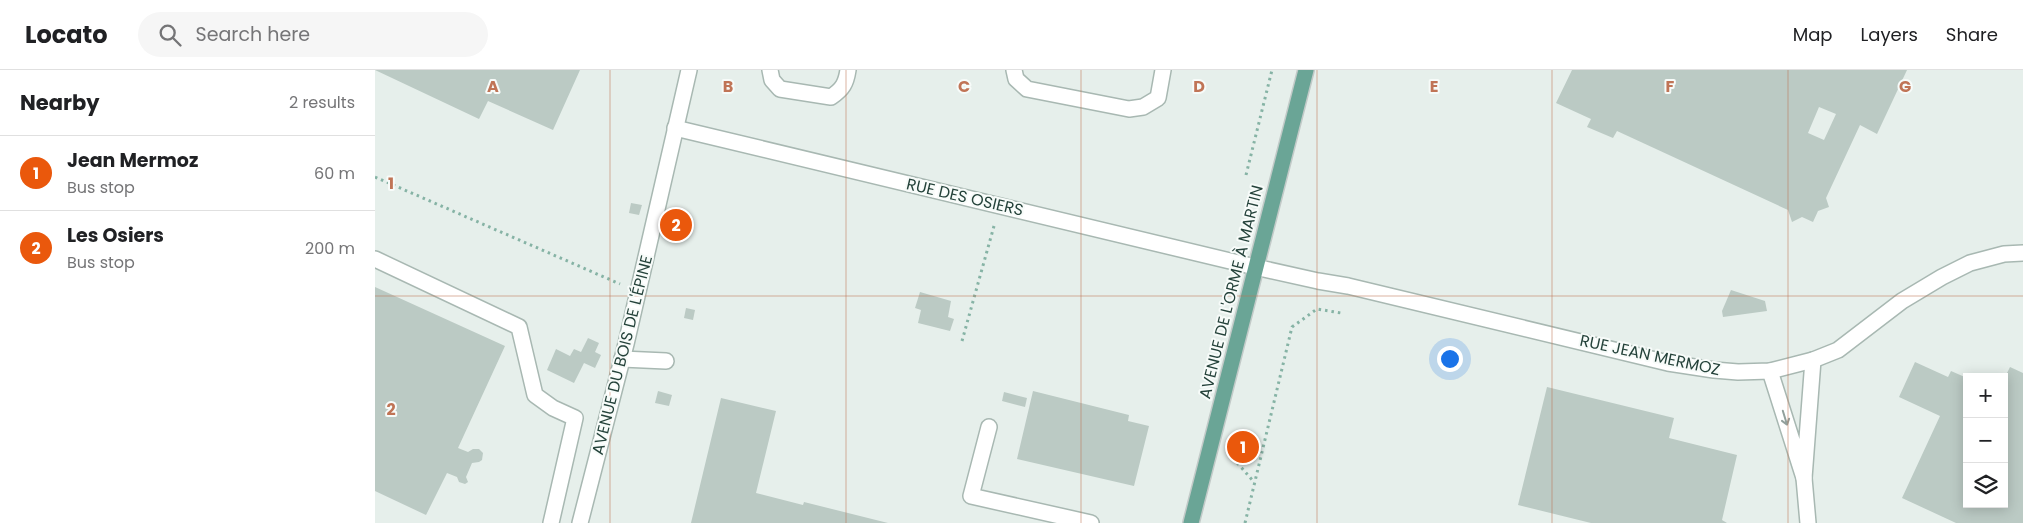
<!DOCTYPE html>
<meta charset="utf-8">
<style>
body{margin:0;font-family:Poppins,sans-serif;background:#f6f6f6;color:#202124}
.controls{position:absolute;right:15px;bottom:15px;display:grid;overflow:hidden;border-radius:0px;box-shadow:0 2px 12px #0003}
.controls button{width:45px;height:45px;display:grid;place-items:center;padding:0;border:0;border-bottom:1px solid #e0e0e0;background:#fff;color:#202124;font:25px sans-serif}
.you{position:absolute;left:1074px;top:288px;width:18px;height:18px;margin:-12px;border:4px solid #fff;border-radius:50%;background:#1a73e8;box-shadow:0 0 0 8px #1a73e833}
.badge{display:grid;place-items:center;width:32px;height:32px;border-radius:50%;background:#ea580c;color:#fff;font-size:16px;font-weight:700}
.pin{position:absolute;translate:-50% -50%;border:2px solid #fff;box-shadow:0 1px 5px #0006}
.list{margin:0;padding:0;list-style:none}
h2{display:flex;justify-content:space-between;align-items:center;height:65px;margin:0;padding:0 20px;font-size:21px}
h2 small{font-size:16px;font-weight:400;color:#757577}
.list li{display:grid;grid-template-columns:32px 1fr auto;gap:15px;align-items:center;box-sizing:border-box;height:75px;padding:0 20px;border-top:1px solid #e0e0e0}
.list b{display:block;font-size:19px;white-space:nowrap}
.list p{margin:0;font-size:16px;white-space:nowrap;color:#757577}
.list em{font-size:16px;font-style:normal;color:#757577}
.icon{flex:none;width:28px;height:28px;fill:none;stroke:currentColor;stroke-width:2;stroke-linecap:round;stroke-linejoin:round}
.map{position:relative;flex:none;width:1648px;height:453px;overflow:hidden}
header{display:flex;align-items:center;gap:30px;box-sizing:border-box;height:70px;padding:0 25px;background:#fff;border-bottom:1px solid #e0e0e0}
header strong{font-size:24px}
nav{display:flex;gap:28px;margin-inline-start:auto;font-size:18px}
.search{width:350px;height:45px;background:#f6f6f6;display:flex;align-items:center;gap:12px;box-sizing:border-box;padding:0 18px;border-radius:28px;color:#757577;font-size:19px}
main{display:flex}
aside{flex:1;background:#fff}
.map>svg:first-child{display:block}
.building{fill:#bbcac4;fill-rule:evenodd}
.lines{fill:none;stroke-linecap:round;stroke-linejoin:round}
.minor-casing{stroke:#a8b8b2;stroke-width:18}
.major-casing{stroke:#c2cac8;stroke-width:18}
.path{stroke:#86b3a5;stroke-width:3;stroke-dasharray:2.5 4;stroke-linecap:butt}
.minor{stroke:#fff;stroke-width:15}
.major{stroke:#6aa596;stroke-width:15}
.oneway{stroke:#92a09c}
.grid{fill:none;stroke:#c07456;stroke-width:1;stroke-opacity:0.55}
.labels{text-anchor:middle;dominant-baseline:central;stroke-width:4;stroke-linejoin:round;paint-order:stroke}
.street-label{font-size:16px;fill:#24423a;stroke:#f7fbf9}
.grid-label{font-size:16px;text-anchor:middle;font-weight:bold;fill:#c07456;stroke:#f7fbf9;stroke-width:4;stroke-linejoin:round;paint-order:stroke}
</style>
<header>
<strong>Locato</strong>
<div class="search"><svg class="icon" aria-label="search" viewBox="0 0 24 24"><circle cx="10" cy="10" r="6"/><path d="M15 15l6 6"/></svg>Search here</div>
<nav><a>Map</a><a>Layers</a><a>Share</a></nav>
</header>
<main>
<aside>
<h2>Nearby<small>2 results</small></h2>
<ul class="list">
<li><span class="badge">1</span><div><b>Jean Mermoz</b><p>Bus stop</p></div><em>60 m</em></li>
<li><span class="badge">2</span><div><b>Les Osiers</b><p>Bus stop</p></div><em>200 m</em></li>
</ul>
</aside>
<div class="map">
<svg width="1648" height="453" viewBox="0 0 1648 453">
<rect width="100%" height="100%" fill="#e6efeb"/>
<!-- building -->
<g class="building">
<polygon points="0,0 205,0 178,60 113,31 104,49"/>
<path d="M 1197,0 L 1532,0 L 1502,64 L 1485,55 L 1451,128 L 1454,137 L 1443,141 L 1438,152 L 1427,147 L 1417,152 L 1413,140 L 1242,61 L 1238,68 L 1212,57 L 1216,49 L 1181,33 ZM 1444,37 L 1461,44 L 1449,70 L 1433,63 Z"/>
<polygon points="256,133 267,135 264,145 254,143"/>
<polygon points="0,217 130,276 83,378 93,382 98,379 104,379 108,383 107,390 104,392 97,393 91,407 93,412 90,414 84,412 82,407 72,403 51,445 0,421"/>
<polygon points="1356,220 1390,231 1392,241 1348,247 1347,241"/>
<polygon points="545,222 576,231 573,247 579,249 575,261 543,253 546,240 540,238"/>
<polygon points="311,238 320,240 318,250 309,248"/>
<polygon points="213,268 224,273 220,282 226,285 220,298 209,293 199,313 172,300 181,279 195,286 199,279 206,282"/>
<polygon points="1540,292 1573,307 1576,301 1592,308 1592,434 1629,434 1629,309 1635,297 1648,303 1648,453 1581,453 1527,428 1565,346 1524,327"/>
<polygon points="1172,317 1299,348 1294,368 1362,385 1347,450 1352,453 1216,453 1143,435"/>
<polygon points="283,321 297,325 294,336 280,333"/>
<polygon points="658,321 754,345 753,351 774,356 759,416 642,389"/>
<polygon points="629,322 652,328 650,337 627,331"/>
<polygon points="346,328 401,341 381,423 428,435 429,432 513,453 316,453"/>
</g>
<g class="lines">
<!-- minor casing -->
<g class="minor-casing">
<g id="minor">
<path d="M 395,0 L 397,10 L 405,19 L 456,27 C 468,19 471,13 473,0"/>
<polyline points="639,0 641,9 652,19 754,39 768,37 783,28 788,0"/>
<polyline points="300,58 880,197 943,211 973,216 1293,293 1339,300 1363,302 1395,301 1438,290 1463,280 1527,231 1567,207 1595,193 1629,184 1648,183"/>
<polyline points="0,189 144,257 160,325 178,338 200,348 176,453"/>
<polyline points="247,289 291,291"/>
<polyline points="1395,301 1429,408 1438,290"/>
<polyline points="614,357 596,426 716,453"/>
<polyline points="1429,408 1433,453"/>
<polyline points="205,453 251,274 314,0"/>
</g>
</g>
<!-- major casing -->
<g class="major-casing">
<polyline id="major" points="816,453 931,0"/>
</g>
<!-- path -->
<g class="path">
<polyline points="871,105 897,0"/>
<polyline points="0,107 245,214"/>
<polyline points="587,271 619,156"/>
<polyline points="858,388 879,412"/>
<polyline points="870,453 917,257 942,239 966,243"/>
</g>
<!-- minor -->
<use href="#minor" class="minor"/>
<!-- major -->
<use href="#major" class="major"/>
</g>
<!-- one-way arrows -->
<defs><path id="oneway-shaft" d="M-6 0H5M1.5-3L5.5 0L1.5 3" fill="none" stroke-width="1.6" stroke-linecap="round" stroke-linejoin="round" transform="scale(1.25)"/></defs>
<use class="oneway" href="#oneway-shaft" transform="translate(1410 348) rotate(73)"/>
<!-- grid -->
<path class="grid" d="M 235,0 L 235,453M 471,0 L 471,453M 706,0 L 706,453M 942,0 L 942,453M 1177,0 L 1177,453M 1413,0 L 1413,453M 0,226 L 1648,226"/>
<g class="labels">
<!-- street labels -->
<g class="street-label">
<text transform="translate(590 127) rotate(13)">RUE DES OSIERS</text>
<text transform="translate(856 222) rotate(-76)">AVENUE DE L'ORME À MARTIN</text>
<text transform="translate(247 285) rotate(-76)">AVENUE DU BOIS DE L'ÉPINE</text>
<text transform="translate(1275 285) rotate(12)">RUE JEAN MERMOZ</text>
</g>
</g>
<g class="grid-label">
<text x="118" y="22">A</text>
<text x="353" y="22">B</text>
<text x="589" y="22">C</text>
<text x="824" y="22">D</text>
<text x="1059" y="22">E</text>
<text x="1295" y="22">F</text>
<text x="1530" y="22">G</text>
<text x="16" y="119">1</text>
<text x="16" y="345">2</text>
</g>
</svg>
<div class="controls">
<button>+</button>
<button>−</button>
<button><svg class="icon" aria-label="layers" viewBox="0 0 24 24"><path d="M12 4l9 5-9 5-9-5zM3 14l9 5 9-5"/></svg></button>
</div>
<div class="you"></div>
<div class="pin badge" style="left:868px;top:377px">1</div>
<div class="pin badge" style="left:301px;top:155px">2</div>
</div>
</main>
